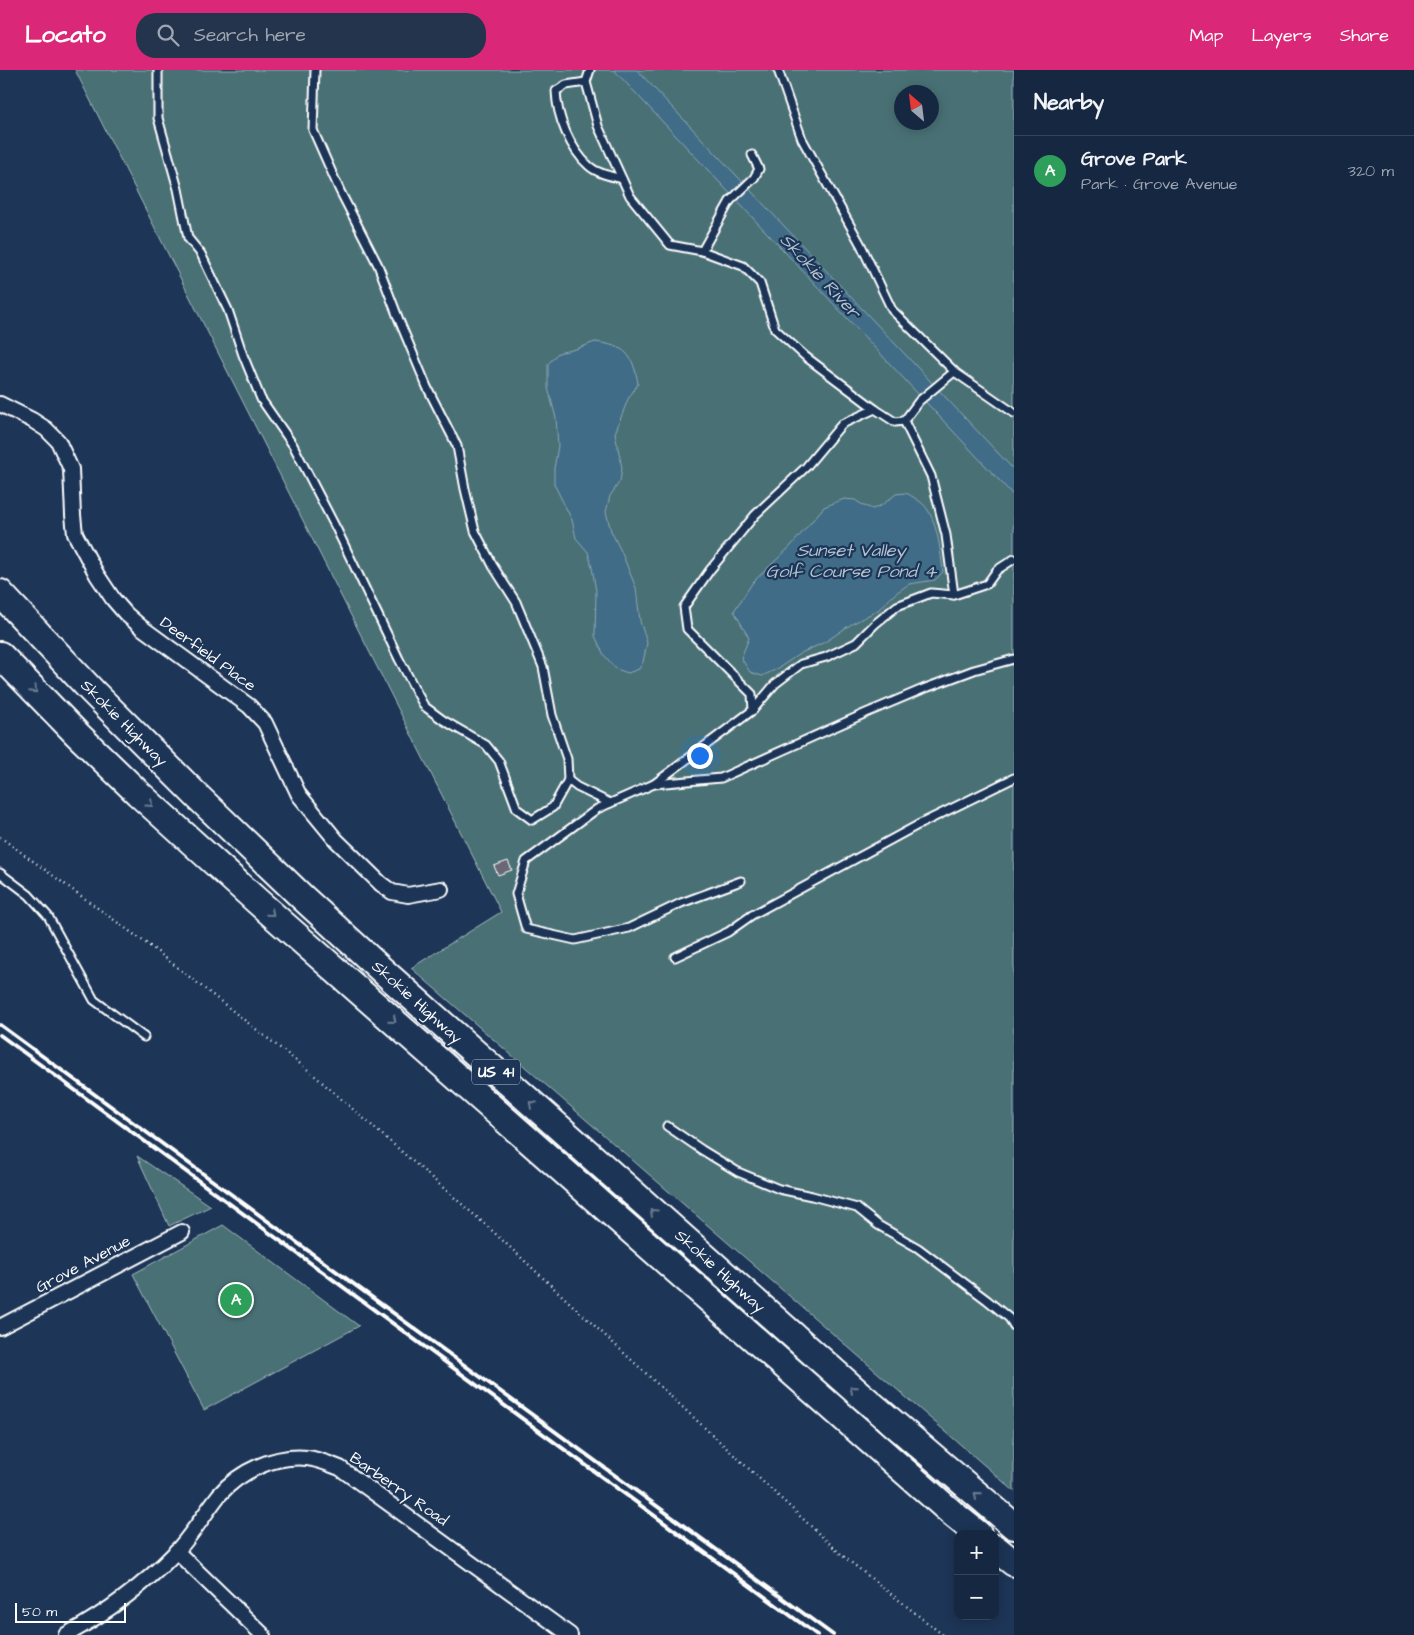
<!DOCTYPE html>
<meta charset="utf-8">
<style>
body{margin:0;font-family:"Architects Daughter",sans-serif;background:#23344c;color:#f1f3f6}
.controls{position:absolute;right:15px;bottom:15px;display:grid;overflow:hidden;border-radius:10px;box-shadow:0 2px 12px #0003}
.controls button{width:45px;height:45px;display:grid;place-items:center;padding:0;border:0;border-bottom:1px solid #35445a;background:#162841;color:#f1f3f6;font:25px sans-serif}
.compass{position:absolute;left:894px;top:15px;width:45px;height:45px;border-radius:50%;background:#162841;box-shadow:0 2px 12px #0003;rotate:332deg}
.scale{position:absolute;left:15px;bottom:12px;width:111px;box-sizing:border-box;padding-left:5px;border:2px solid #fff;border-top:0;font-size:14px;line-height:18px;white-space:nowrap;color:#fff;-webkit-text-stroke:4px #1d3557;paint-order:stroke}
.you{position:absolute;left:699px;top:685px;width:18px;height:18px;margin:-12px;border:4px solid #fff;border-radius:50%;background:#1a73e8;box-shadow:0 0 0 8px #1a73e833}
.badge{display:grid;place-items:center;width:32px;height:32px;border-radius:50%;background:#db2777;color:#fff;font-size:16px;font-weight:700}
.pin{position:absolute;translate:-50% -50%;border:2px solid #fff;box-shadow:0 1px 5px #0006}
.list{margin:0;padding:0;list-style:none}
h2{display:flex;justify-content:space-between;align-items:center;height:65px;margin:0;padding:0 20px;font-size:21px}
h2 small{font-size:16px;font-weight:400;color:#9ea6b1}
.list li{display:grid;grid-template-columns:32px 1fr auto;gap:15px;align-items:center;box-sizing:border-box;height:70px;padding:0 20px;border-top:1px solid #35445a}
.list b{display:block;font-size:19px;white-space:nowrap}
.list p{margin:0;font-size:16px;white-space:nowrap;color:#9ea6b1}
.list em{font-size:16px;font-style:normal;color:#9ea6b1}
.icon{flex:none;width:28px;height:28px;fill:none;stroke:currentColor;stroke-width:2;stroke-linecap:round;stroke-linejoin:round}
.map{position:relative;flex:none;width:1014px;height:1565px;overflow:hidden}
header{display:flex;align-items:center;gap:30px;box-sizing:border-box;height:70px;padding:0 25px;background:#db2777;color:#fff}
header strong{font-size:24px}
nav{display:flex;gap:28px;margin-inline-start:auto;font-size:18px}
.search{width:350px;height:45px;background:#23344c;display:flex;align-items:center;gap:12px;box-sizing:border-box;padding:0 18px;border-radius:20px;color:#9ea6b1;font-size:19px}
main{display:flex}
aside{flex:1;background:#162841}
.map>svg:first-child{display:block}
.green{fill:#4a7175;stroke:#a4b8ba;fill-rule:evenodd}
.water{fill:#416c87;stroke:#8da7b7}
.building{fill:#6b6776;stroke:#fff}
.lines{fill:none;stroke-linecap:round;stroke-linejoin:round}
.service-casing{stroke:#fff;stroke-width:11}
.minor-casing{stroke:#fff;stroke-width:18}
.motorway-casing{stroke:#fff;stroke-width:30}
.path{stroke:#fff;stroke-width:2.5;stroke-dasharray:1 4;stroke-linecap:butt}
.service{stroke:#1d3557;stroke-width:7}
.minor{stroke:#1d3557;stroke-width:14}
.motorway{stroke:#1d3557;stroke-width:26}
.rail{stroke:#fff;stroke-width:4}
.oneway{stroke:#6c7c92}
.labels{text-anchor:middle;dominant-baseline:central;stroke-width:4.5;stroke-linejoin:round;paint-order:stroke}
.shield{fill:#1d3557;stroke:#bbc2cd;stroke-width:1}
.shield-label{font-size:15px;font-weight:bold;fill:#fff}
.street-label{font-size:16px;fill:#fff;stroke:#1d3557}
.water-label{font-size:18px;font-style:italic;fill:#b3c4cf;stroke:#1d3557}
</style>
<header>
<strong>Locato</strong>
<div class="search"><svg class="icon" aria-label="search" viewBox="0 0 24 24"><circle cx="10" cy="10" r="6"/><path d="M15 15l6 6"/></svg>Search here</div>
<nav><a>Map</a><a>Layers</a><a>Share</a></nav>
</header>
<main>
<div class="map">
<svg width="1014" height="1565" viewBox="0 0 1014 1565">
<rect width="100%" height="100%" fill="#1d3557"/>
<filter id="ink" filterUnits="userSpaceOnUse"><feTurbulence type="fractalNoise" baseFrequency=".02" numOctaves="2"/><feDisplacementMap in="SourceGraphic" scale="10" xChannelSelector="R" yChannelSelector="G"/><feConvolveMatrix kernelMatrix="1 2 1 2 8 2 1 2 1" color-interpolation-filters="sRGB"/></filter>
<g filter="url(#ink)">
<!-- green -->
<g class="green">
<path d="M 75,0 L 1014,0 L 1014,1421 L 411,898 L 501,842 ZM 902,22 L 932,22 L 932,52 L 902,52 Z"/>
<polygon points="137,1086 211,1136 169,1156"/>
<polygon points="223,1155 359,1256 204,1340 133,1204"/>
</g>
<!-- water -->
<g class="water">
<polygon points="614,0 637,0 1014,400 1014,426"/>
<path d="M 595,272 C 625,276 633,283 638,314 L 628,329 L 615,363 L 622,398 L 620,411 L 610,426 L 606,442 L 611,461 L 621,481 L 636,518 L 640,551 L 647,573 L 643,592 L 639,599 L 628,603 L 616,599 L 604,585 L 595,566 L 596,521 L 592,497 L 588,482 L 576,468 L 572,450 L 554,414 L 554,399 L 558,376 L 556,348 L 548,318 L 548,294 L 558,283 L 576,279 Z"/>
<path d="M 906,423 C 912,426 918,430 923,434 C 937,447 941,484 943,502 L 935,510 L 909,514 L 896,523 L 878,540 L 850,555 L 825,572 L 801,583 L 777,599 L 762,606 L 750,602 L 741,588 L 749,568 L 734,541 L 753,512 L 790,477 L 824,437 L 844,429 L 855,430 L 864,436 L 873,439 L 882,435 L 896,424 Z"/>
</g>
<!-- building -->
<polygon class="building" points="508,791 512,800 498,805 494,796"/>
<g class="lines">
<!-- service casing -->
<g class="service-casing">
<g id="service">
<polyline points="158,0 158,48 178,119 188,168 201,184 228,240 243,285 261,329 293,375 337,460 399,589 424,636 443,650 486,675 499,691 517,739 532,750 553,737 568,710 567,689 552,645 543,597 516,532 493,496 475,461 465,419 457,376 427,317 399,250 378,195 340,121 313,60 315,0"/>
<polyline points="590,0 586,12 598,56 630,126 670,175 702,181 743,196 760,213 775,259 806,287 875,339"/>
<polyline points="778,0 802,69 861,175 892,240 956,303 1014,343"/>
<path d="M 586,12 L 566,15 L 556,21 C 557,47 570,79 589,96 C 598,104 611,106 622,109"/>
<polyline points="702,181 730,131 754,108 759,99 752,85"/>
<polyline points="904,351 931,406 946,465 954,525"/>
<polyline points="753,640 752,624 687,559 684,537 710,500 755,445 806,397 842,354 875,339 895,352 904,351 919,331 954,302"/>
<polyline points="568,710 577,717 610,733"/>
<polyline points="654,714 753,640 775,614 801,594 826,587 856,573 875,554 897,536 931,523 954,525 987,514 997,500 1014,489"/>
<polyline points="0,803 29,825 48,846 94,930 144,967"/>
<polyline points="741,811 681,833 629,858 575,870 526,859 516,824 526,791 597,739 654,714 721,708 866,643 923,619 974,600 1014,589"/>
<polyline points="675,887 728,862 752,845 918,755 1014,708"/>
<polyline points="667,1056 702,1080 738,1102 779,1119 812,1126 857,1138 878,1155 918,1178 987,1230 1009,1248 1014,1256"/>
</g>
</g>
<!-- minor casing -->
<g class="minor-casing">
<g id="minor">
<polyline points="0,334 32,350 46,359 58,371 71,399 73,445 75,464 97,505 113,529 126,544 141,557 249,636 265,653 299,725 336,770 381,814 392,822 408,825 441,819"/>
<polyline points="0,1257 182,1162"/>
<polyline points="176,1481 263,1565"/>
<path d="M 66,1565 C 106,1543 143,1516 175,1483 C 192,1465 204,1444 219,1425 C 240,1401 274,1385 307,1388 C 318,1389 329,1394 340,1398 L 570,1565"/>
</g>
</g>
<!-- motorway casing -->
<g class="motorway-casing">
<g id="motorway">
<polyline points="0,523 92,621 199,728 302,827 384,902 857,1322 1014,1456"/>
<polyline points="0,585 78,665 138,723 257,831 952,1443 978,1464"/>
<polyline points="995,1478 1014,1493"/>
</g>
</g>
<!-- path -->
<polyline class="path" points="0,767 154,879 308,1000 487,1156 843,1486 943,1565"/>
<!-- service -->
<use href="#service" class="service"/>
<!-- minor -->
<use href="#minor" class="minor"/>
<!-- motorway -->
<use href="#motorway" class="motorway"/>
<!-- rail -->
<g class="rail">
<polyline points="0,955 833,1565"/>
<polyline points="0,965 817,1565"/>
</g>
</g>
<!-- one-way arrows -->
<defs><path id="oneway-chevron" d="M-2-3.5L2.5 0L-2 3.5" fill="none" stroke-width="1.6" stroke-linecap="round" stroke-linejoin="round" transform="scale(1.25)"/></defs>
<g class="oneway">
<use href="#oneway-chevron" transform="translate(34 620) rotate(46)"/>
<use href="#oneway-chevron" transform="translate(150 734) rotate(42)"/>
<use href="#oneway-chevron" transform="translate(271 843) rotate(41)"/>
<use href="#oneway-chevron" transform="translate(393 950) rotate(41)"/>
<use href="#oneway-chevron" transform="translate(532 1034) rotate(-138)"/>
<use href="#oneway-chevron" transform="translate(653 1142) rotate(-138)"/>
<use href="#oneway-chevron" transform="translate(853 1319) rotate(-139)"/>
<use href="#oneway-chevron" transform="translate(977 1425) rotate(-139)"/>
</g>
</g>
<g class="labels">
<!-- shield labels -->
<rect class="shield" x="472" y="989.5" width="48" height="25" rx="4"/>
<g class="shield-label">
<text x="496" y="1002">US 41</text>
</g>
<!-- street labels -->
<g class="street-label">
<text transform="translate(208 584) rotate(36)">Deerfield Place</text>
<text transform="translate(124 653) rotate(45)">Skokie Highway</text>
<text transform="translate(417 932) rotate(42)">Skokie Highway</text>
<text transform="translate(83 1194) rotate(-28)">Grove Avenue</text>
<text transform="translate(720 1201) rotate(42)">Skokie Highway</text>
<text transform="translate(399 1419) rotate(35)">Barberry Road</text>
</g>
<!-- water labels -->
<g class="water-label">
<text transform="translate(820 206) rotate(47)">Skokie River</text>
<text x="851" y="480">Sunset Valley<tspan x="851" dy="21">Golf Course Pond 4</tspan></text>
</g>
</g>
</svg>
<div class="controls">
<button>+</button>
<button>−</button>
</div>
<svg class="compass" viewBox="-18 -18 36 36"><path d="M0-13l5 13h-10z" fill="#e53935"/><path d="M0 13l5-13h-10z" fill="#9ea6b1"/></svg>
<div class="scale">50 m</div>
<div class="you"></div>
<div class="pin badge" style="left:236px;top:1230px;background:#2e9e5b">A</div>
</div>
<aside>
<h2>Nearby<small></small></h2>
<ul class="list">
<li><span class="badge" style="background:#2e9e5b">A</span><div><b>Grove Park</b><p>Park · Grove Avenue</p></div><em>320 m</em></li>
</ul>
</aside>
</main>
